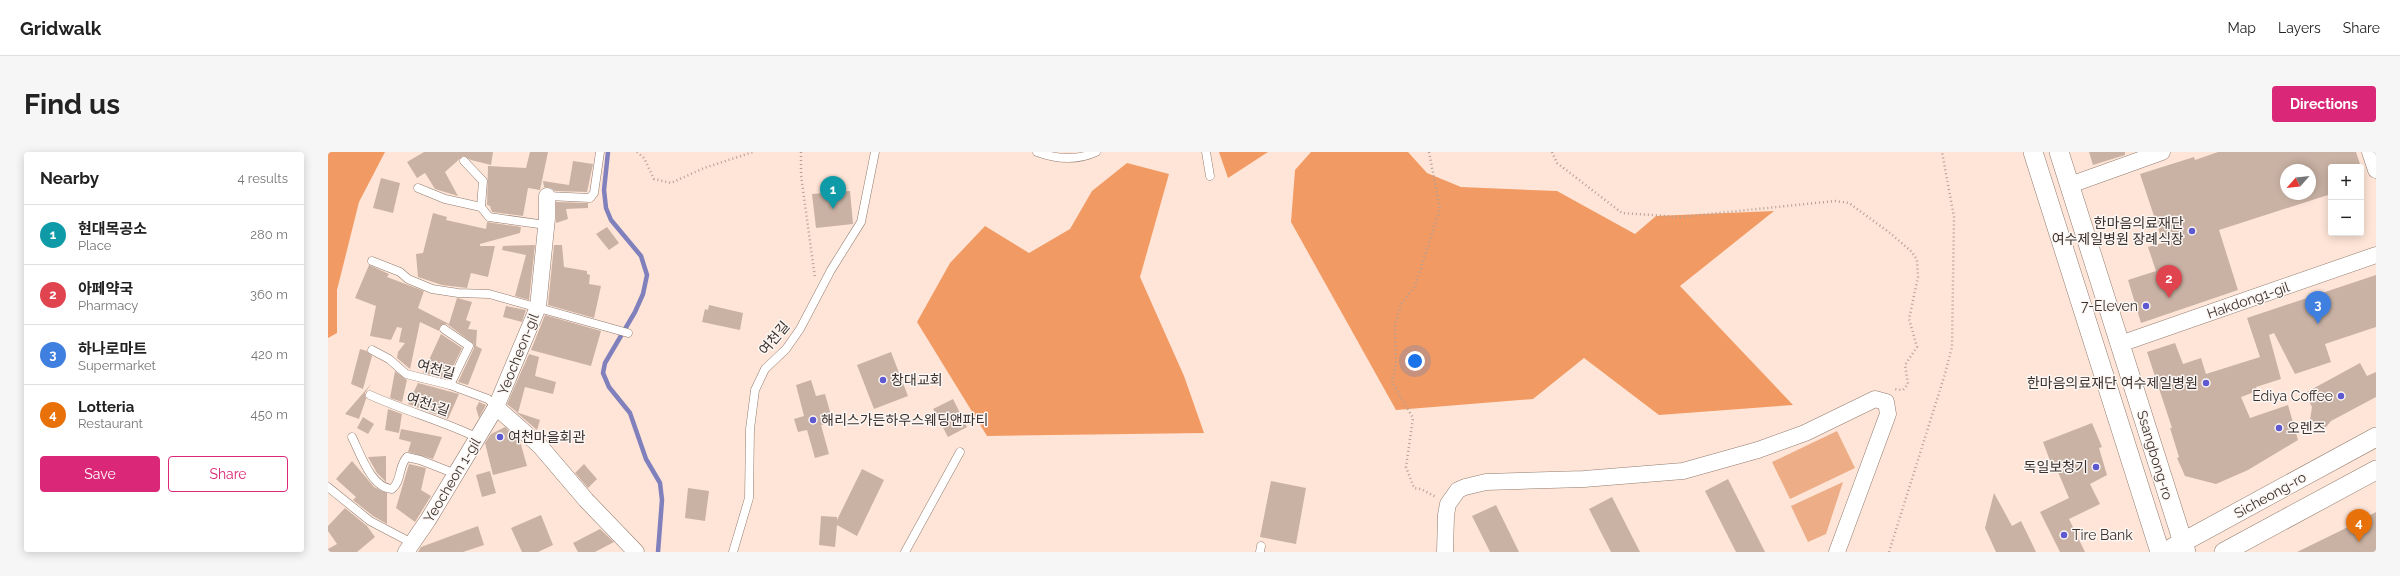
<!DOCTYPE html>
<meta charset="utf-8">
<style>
body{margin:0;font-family:Raleway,"Noto Sans KR",sans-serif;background:#f6f6f6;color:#222}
.controls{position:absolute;right:12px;top:12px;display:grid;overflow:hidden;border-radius:4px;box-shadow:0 2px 10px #0003}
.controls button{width:36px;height:36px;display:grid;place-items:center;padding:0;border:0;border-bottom:1px solid #e0e0e0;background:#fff;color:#222;font:20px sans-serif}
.compass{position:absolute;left:1952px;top:12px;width:36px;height:36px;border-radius:50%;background:#fff;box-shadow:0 2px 10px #0003;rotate:243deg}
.you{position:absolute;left:1087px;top:209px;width:14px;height:14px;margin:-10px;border:3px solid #fff;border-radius:50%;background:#1a73e8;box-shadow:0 0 0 6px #1a73e833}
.badge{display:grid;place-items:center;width:26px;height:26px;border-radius:50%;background:#db2777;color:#fff;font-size:13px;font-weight:700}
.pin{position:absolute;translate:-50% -33px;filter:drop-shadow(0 1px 2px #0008)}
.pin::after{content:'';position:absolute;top:21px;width:14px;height:12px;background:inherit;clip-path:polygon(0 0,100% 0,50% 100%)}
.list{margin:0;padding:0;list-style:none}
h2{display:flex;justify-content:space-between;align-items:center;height:52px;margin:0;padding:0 16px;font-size:17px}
h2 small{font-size:13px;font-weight:400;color:#767676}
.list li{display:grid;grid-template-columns:26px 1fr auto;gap:12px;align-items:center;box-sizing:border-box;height:60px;padding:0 16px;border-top:1px solid #e0e0e0}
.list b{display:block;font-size:15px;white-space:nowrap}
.list p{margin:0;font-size:13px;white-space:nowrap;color:#767676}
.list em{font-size:13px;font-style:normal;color:#767676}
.actions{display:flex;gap:8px;padding:12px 16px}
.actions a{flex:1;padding:9px 0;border:1px solid #db2777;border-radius:4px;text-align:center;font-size:14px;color:#db2777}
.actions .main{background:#db2777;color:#fff}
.map{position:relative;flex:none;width:2048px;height:400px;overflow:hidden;border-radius:4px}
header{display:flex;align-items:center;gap:24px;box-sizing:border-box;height:56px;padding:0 20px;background:#fff;border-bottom:1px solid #e0e0e0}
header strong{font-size:19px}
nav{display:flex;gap:22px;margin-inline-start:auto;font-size:14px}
.intro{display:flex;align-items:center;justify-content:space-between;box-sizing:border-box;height:96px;padding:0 24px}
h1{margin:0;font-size:28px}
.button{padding:10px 18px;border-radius:4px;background:#db2777;color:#fff;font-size:14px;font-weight:700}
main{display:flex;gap:24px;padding:0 24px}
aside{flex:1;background:#fff;border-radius:4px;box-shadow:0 2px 10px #0003}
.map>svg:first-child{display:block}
.green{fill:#edad87}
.forest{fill:#f29a63}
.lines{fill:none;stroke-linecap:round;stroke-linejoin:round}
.stream{stroke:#7f80bc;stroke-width:4.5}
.building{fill:#c9b2a4;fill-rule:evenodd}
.service-casing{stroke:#917b6e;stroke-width:9}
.minor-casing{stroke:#917b6e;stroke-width:17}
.tertiary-casing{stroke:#917b6e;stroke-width:20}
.path{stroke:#b3a095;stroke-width:2.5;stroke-dasharray:1 3;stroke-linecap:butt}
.service{stroke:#fff;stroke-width:8}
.minor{stroke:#fff;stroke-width:16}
.tertiary{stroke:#fff;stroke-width:19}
.poi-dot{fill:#5e59d1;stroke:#fcf7f4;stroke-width:1.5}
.labels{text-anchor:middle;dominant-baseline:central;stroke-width:3;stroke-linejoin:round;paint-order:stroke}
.poi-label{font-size:14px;fill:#3b312c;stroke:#fcf7f4;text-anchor:end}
.street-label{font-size:14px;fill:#3b312c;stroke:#fcf7f4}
</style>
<header>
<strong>Gridwalk</strong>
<nav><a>Map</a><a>Layers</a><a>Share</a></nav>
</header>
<div class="intro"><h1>Find us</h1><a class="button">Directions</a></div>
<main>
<aside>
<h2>Nearby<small>4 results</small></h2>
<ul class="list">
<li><span class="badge" style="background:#0f9aa8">1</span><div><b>현대목공소</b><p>Place</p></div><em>280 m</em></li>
<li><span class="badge" style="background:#e0444e">2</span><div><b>아페약국</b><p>Pharmacy</p></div><em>360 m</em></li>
<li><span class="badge" style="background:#3f7fe0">3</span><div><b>하나로마트</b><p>Supermarket</p></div><em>420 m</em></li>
<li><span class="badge" style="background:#e8710a">4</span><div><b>Lotteria</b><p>Restaurant</p></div><em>450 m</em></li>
</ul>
<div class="actions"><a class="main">Save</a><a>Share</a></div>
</aside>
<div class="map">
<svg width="2048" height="400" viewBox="0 0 2048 400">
<rect width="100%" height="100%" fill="#fee5d7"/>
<!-- green -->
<g class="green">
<polygon points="1509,279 1527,316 1462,347 1444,310"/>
<polygon points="1515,330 1498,382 1480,390 1463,354"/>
</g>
<!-- forest -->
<g class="forest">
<polygon points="0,0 57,0 31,50 9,138 9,181 0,186"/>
<polygon points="891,0 940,0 900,26"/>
<polygon points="983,0 1080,0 1099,21 1133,35 1229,39 1307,82 1328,64 1446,59 1352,134 1465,253 1331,263 1256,206 1205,247 1068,258 963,70 967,18"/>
<polygon points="799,11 841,22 812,125 856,224 876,281 659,284 589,170 622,111 657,74 701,101 742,77 764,39"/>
</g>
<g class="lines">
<!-- stream -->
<polyline class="stream" points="280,0 276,38 278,56 283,68 313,104 319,123 315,142 307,160 277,211 275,221 281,235 302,261 318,307 332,331 334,348 330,400"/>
</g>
<!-- building -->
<g class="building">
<polygon points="96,0 165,0 163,13 143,8 135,4 117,20 130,44 107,37 97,21 89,26 79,10"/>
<polygon points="202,0 220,0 212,38 200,36 195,64 164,60 162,54 159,53 160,14 198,16"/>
<polygon points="1761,0 1797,0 1797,3 1765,13"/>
<path d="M 1890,0 L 2028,0 L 2033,15 L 2003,15 L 2003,42 L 1891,78 L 1910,138 L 1813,171 L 1800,128 L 1828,119 L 1820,95 L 1835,91 L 1812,22 L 1866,5 L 1867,8 ZM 1958,18 L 1982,18 L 1982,42 L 1958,42 Z"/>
<polygon points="245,9 265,12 259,40 227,39 223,36 216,35 215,29 241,33"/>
<polygon points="53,26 72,31 65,61 45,56"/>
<polygon points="522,39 525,72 488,76 484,42"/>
<polygon points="228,50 260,51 260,56 238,57 240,67 228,71"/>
<polygon points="105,61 119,65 118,68 158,77 159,70 193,75 192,81 152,92 152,94 167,94 160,125 143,121 139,136 114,133 90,125 88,102 95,101"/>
<polygon points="279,75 291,91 281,98 268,82"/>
<polygon points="207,93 201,148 187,144 198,103 174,98 175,94"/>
<polygon points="226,93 234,93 236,115 259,119 259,122 262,123 261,132 273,134 266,166 220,153"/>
<polygon points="41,113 61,122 59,125 96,139 90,156 121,172 129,146 144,150 138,168 143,170 140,177 149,178 148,194 154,197 140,233 130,230 146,196 146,192 119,172 112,174 111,179 92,170 82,217 69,206 70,200 77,191 71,190 74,176 69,175 63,188 42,184 48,154 27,146"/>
<polygon points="2048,123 2048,175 1997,192 2003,210 1967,222 1946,181 1941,183 1953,227 1928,235 1929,239 1913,245 1922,266 1960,253 1970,288 1920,318 1888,332 1857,324 1849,306 1851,305 1842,276 1844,276 1819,200 1847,191 1855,212 1873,206 1878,222 1932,205 1919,166"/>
<polygon points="381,153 415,161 412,178 374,170 377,157 380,158"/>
<polygon points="178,154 198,158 194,170 175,165"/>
<polygon points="217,163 273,179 263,214 203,198"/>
<polygon points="113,182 134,196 119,227 95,221"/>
<polygon points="32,197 39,199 44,204 35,237 23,232"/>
<polygon points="563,200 580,244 546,257 529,213"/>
<polygon points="201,202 211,205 207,224 228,230 225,242 197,235 190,261 179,252"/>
<polygon points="2032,211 2039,224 2048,220 2048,245 2003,269 1998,275 1986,274 1982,268 1984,255 1977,241"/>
<polygon points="67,219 79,228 74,250 62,246"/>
<polygon points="483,228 488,244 497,242 505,270 493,273 501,302 487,306 479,278 470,280 466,267 476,264 468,233"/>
<polygon points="90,231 131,242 120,267 80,252"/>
<polygon points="43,232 37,241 38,247 31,267 17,262"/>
<polygon points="625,247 639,275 620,285 605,257"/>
<polygon points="151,250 158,253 151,266 148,256"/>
<polygon points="60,257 74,262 71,281 57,278"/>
<polygon points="188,260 212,268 209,278"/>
<polygon points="35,265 46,272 40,282 29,276"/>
<polygon points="1764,271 1774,295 1771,296 1779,323 1762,332 1772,352 1741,367 1757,400 1732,400 1712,360 1741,346 1727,313 1724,314 1715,290"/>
<polygon points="177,275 192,289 199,314 165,323 157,291 163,282"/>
<polygon points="73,277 114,285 105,307 80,300 83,290 71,287"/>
<polygon points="58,304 58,330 49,321 40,305"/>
<polygon points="24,309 46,335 59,341 59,372 45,364 25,348 28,345 8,327"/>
<polygon points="81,312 98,316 93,338 103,344 87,370 68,356"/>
<polygon points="256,312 269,327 260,336 247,321"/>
<polygon points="534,317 556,328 529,384 509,373 507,395 491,393 493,364 509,365 509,368"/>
<polygon points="162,319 168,341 154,345 148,323"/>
<polygon points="1400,327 1437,400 1408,400 1377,339"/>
<polygon points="943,329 978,336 968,392 932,385"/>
<polygon points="360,336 381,339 377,369 357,366"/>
<polygon points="1666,341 1684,374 1693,369 1708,400 1668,400 1657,376"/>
<polygon points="1284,345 1312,400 1283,400 1261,357"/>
<polygon points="1168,353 1191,400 1162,400 1144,364"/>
<polygon points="17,356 39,374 47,385 29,400 0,400 0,397 9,392 0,379 0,374"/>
<polygon points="2048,360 2048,400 1969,400 2014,378"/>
<polygon points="213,363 225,393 210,400 194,400 183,376"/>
<polygon points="150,374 156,393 135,400 90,400 93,395"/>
<polygon points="272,377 286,390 267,400 250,400 245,391"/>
</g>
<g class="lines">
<!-- service casing -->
<g class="service-casing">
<g id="service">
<path d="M 709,0 C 728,7 749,9 768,0"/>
<polyline points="878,0 882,24"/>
<polyline points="136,9 155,29 153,55"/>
<polyline points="90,36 117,47 153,55 161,65 218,73"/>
<polyline points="219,44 262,46 266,41 272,0"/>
<polyline points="44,109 72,120 80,127 104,137 130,141 161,142 300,181"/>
<polyline points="116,177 141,194 122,233"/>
<polyline points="44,198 61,207 78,222 122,233 160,247 168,255"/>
<path d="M 42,243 C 77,259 115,269 150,286"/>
<path d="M 24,285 C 32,301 43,336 64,337 C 74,329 70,314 79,305 L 92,308 L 128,322"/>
<polyline points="0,335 42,369 84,391"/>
<polyline points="405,400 421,346 422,277 427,238 437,217 458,197 472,177 503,118 533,70 547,0"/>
<polyline points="577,400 632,300"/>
<polyline points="932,400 933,394"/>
</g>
</g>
<!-- minor casing -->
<g class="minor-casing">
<g id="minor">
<polyline points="2042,0 2048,18"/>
<polyline points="1742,33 1834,0"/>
<polyline points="219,44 219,66 210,155 168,255 212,294 258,348 308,400"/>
<polyline points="1792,192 2048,103"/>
<polyline points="78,400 100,368 168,255"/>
<polyline points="1117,400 1118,363 1120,352 1130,338 1137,335 1158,330 1256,327 1355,319 1430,298 1477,281 1547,247 1558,250 1560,262 1509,400"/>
</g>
</g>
<!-- tertiary casing -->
<g class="tertiary-casing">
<g id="tertiary">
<polyline points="1705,0 1832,400"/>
<polyline points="1731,0 1858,400"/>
<polyline points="1844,396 2048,285"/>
<polyline points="1896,400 2048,318"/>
</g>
</g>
<!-- path -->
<g class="path">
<polyline points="309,0 316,6 326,27 343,31 376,16 425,0"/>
<polyline points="473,0 473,23 487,126"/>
<polyline points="1101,0 1112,57 1087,134 1073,152 1067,174 1068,212 1064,230 1085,266 1078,315 1086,336 1093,337 1108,345"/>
<polyline points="1224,0 1229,11 1294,61 1352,65 1507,49 1521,51 1562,81 1584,100 1589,108 1590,125 1581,167 1589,195 1577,213 1580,232 1575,238 1565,237"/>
<polyline points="1561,400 1617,222 1624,195 1626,65 1614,0"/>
</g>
<!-- service -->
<use href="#service" class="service"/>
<!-- minor -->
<use href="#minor" class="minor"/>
<!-- tertiary -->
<use href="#tertiary" class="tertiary"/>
</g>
<!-- markers -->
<g class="poi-dot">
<circle cx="1864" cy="79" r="4"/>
<circle cx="1818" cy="154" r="4"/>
<circle cx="555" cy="228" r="4"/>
<circle cx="1878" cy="231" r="4"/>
<circle cx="2013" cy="244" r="4"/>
<circle cx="485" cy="268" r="4"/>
<circle cx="1951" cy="276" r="4"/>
<circle cx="172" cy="285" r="4"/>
<circle cx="1768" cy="315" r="4"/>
<circle cx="1736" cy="383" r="4"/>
</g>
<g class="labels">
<!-- poi labels -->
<g class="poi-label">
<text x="1856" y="71">한마음의료재단<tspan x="1856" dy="16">여수제일병원 장례식장</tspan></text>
<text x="1810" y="154">7-Eleven</text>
<text x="563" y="228" text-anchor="start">창대교회</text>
<text x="1870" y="231">한마음의료재단 여수제일병원</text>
<text x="2005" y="244">Ediya Coffee</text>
<text x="493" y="268" text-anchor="start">해리스가든하우스웨딩앤파티</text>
<text x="1959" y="276" text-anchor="start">오렌즈</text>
<text x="180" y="285" text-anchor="start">여천마을회관</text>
<text x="1760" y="315">독일보청기</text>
<text x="1744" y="383" text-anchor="start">Tire Bank</text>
</g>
<!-- street labels -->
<g class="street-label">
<text transform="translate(1920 148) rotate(-19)">Hakdong1-gil</text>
<text transform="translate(446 186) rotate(-50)">여천길</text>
<text transform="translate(190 202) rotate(-68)">Yeocheon-gil</text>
<text transform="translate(108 217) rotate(15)">여천길</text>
<text transform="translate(100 252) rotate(19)">여천1길</text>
<text transform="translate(1827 303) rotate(73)">Ssangbong-ro</text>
<text transform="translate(124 328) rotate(-59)">Yeocheon 1-gil</text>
<text transform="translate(1942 343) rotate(-29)">Sicheong-ro</text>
</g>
</g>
</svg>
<div class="controls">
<button>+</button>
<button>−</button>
</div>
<svg class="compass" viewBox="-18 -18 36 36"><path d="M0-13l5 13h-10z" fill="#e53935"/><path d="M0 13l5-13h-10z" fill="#767676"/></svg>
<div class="you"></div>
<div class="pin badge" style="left:505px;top:57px;background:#0f9aa8">1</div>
<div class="pin badge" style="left:1841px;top:146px;background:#e0444e">2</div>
<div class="pin badge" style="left:1990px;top:172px;background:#3f7fe0">3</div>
<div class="pin badge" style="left:2031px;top:390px;background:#e8710a">4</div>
</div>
</main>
